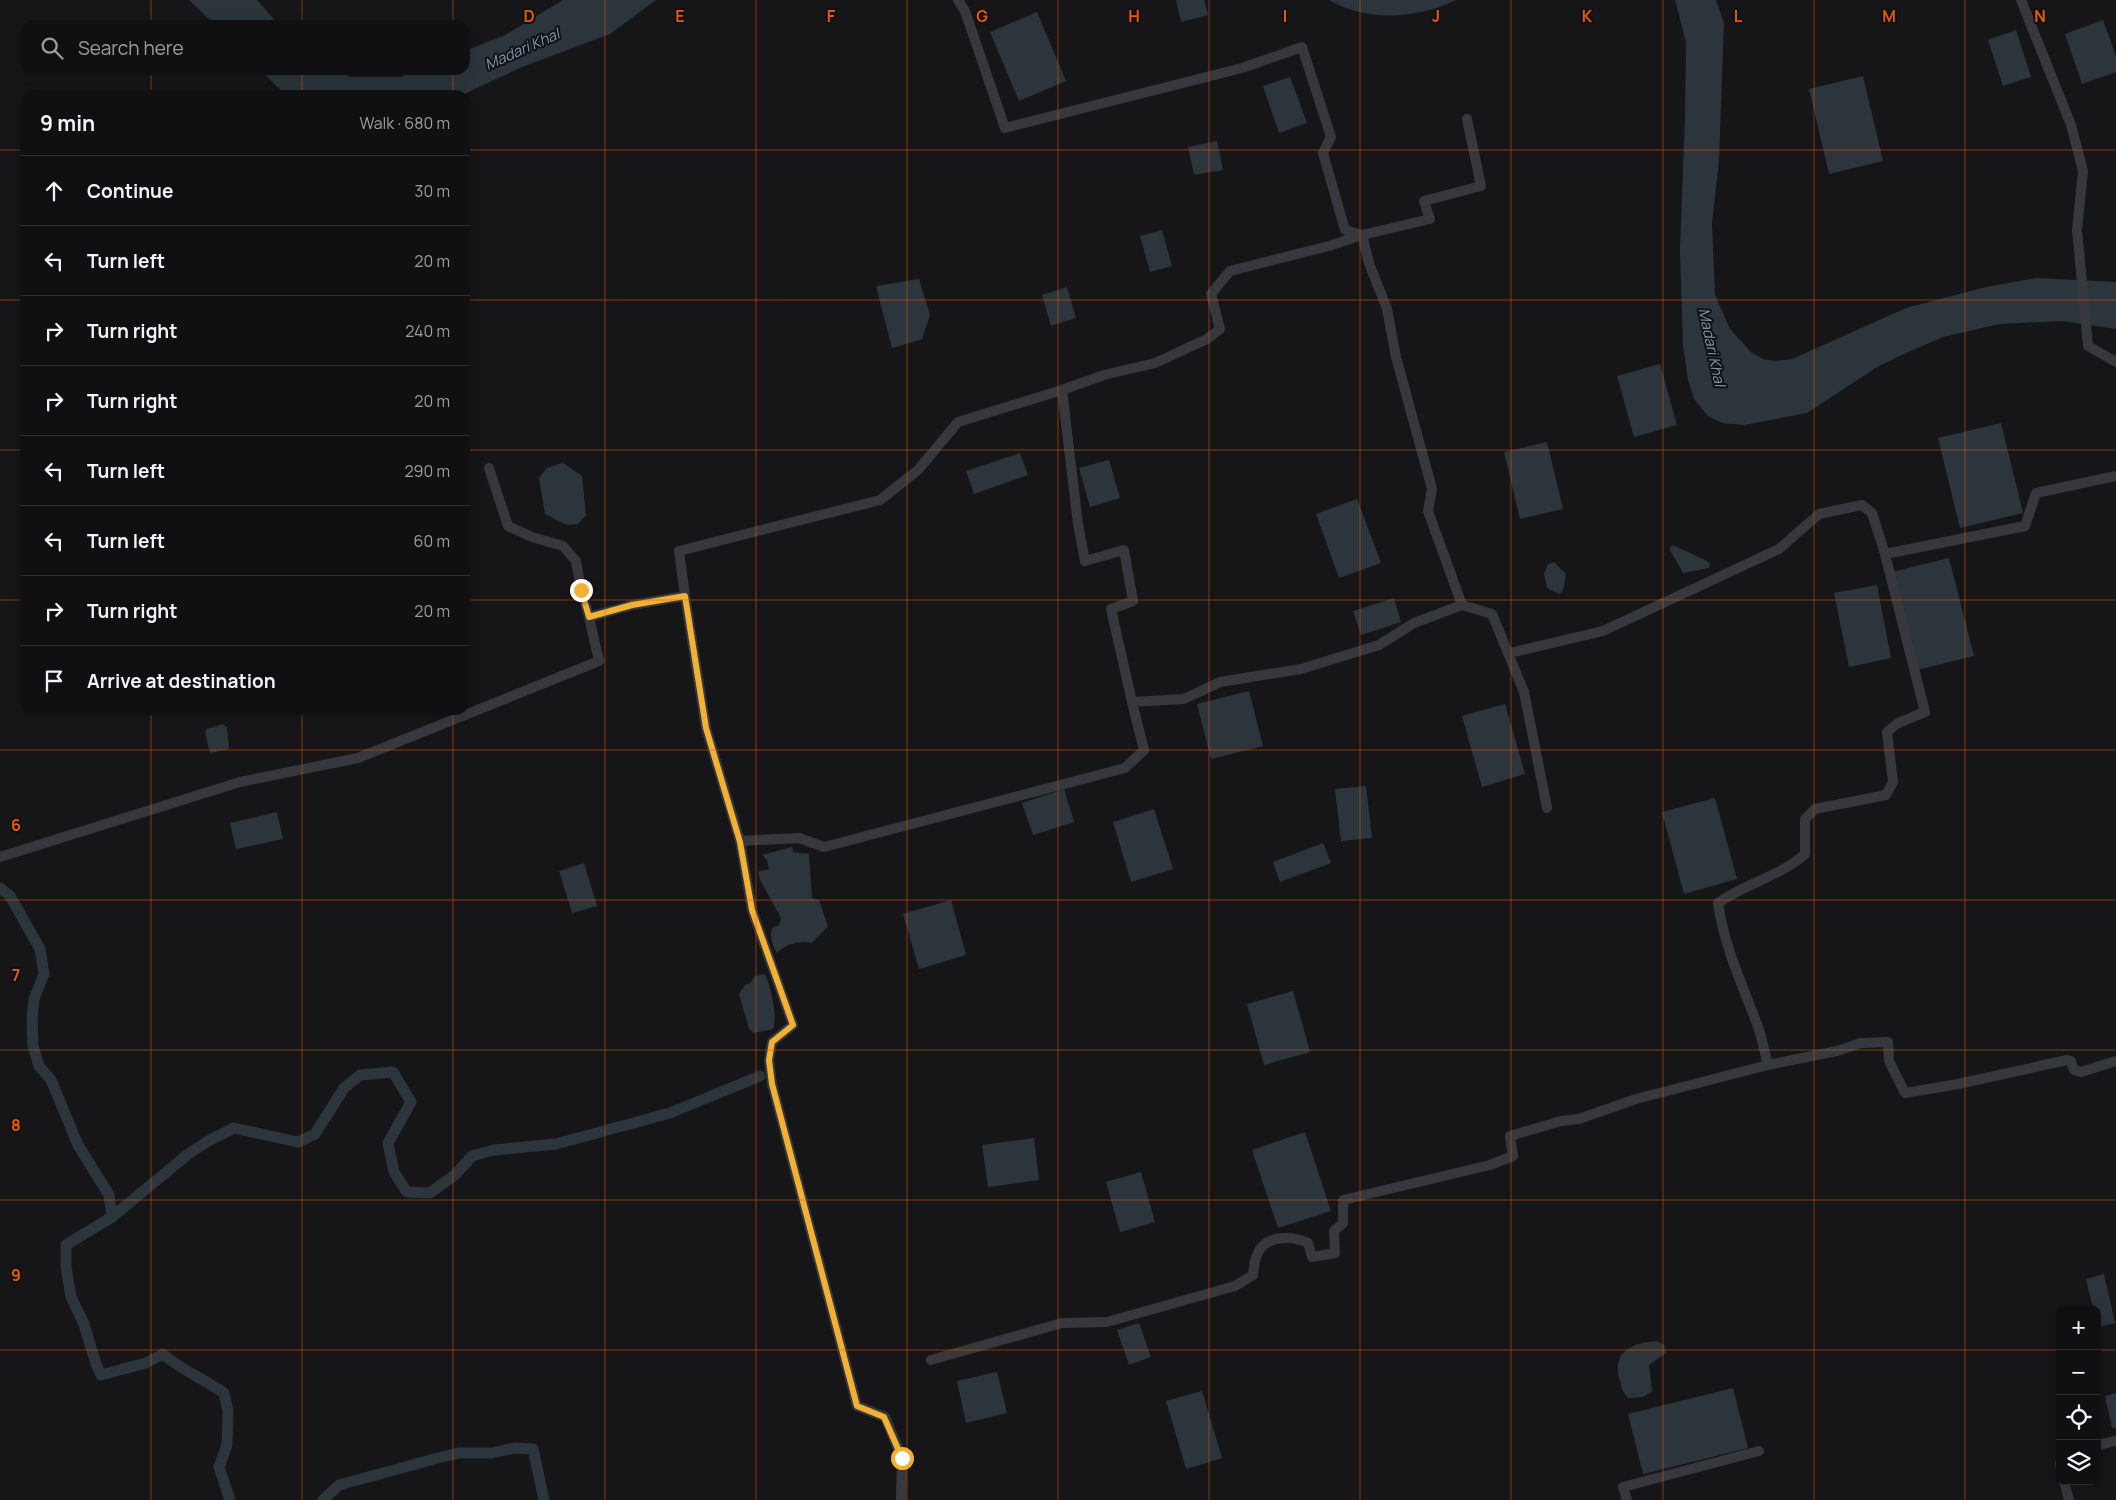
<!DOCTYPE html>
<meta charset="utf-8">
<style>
body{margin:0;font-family:Manrope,sans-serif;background:#1e1e20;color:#f1f3f6}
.controls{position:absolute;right:15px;bottom:15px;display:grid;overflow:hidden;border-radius:10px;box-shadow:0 2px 12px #0003}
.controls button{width:45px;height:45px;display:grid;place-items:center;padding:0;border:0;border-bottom:1px solid #303032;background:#101012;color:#f1f3f6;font:25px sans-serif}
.stop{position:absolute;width:15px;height:15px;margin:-11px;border:4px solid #f2b134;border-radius:50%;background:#fff}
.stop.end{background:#f2b134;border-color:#fff;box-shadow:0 1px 5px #0008}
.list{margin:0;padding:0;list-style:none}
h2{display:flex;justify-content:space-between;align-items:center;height:65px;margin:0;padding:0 20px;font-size:21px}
h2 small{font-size:16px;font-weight:400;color:#9c9d9f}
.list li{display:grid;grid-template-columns:32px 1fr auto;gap:15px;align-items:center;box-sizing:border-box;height:70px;padding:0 20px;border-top:1px solid #303032}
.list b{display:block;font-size:19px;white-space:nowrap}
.list em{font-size:16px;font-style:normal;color:#9c9d9f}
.icon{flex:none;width:28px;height:28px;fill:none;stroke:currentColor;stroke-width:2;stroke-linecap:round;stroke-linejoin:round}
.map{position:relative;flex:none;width:2116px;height:1500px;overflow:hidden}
.search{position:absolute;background:#101012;box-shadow:0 2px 12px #0003;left:20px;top:20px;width:450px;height:55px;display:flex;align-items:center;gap:12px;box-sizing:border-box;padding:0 18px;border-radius:15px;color:#9c9d9f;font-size:19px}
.panel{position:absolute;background:#101012;box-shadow:0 2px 12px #0003;left:20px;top:90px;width:450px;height:625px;border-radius:15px}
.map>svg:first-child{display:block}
.water{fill:#2c353c}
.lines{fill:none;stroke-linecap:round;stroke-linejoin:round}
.canal{stroke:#2c353c;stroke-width:11}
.minor{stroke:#37383d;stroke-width:10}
.route{stroke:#f2b134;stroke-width:6}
.grid{fill:none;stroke:#e8590c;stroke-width:1;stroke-opacity:0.55}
.labels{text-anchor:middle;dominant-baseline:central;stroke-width:4;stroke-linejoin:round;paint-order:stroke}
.water-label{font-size:15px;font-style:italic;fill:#7f9bb3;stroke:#111113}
.grid-label{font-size:16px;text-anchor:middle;font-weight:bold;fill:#e8590c;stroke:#111113;stroke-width:4;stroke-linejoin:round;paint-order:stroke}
</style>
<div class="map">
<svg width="2116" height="1500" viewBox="0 0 2116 1500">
<rect width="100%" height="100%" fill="#161618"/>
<!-- water -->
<g class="water">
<polygon points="189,0 257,0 279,25 215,25"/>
<polygon points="563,0 656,0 610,34 522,67 462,95 286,95 260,70 333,70 351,77 401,77 417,70 465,70 465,51 505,35"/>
<polygon points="1176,0 1204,0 1208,15 1181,22"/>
<path d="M 1329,0 L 1456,0 C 1417,19 1367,22 1329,0 Z"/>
<polygon points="1675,0 1716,0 1724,23 1719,160 1712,224 1715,295 1730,329 1752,353 1763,359 1775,361 1792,359 1906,308 1986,287 2037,278 2116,282 2116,329 2063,321 1999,324 1943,337 1904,354 1877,367 1807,413 1744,425 1722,423 1708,416 1694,399 1688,380 1683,345 1680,250 1685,117 1686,42"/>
<polygon points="1037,12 1066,81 1019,101 990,32"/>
<polygon points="2103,20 2116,56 2116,72 2082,84 2065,34"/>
<polygon points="2016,30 2031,77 2003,86 1988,40"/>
<polygon points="1863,76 1883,161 1829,174 1809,89"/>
<polygon points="1290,77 1307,123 1279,133 1263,86"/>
<polygon points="1217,141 1223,170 1194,175 1188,147"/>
<polygon points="1162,230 1172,266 1150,272 1140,236"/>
<polygon points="919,279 930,315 922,339 892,348 876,286"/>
<polygon points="1067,287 1076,318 1051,326 1042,295"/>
<polygon points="1660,364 1677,425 1634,437 1617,376"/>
<polygon points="2001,423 2023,513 1960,528 1938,438"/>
<polygon points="1547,442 1563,509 1520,519 1504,452"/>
<polygon points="1020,453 1028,475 974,494 966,471"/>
<polygon points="1109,460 1120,498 1090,507 1079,468"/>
<polygon points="563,463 582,476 586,515 578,524 567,525 545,514 539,478 547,468"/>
<polygon points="1357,499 1381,563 1339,578 1316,514"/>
<polygon points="1673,545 1705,560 1710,563 1709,568 1683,573 1670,550 1670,547"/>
<polygon points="1949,558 1974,656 1917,670 1892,572"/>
<polygon points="1554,562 1566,574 1563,591 1559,594 1547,588 1544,574 1548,564"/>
<polygon points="1877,585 1891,658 1849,667 1834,593"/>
<polygon points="1394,598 1401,622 1361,635 1353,611"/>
<polygon points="1249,691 1263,746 1211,759 1197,704"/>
<polygon points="1505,704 1525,774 1482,787 1462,716"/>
<polygon points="223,724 227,727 229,749 210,753 205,733 207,729"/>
<polygon points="1366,786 1372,838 1341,841 1335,789"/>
<polygon points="1064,789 1074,822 1033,835 1022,803"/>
<polygon points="1715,798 1737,879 1684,894 1662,812"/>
<polygon points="1154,809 1173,869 1131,882 1113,822"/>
<polygon points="277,812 283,839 236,849 230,823"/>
<polygon points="1323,843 1331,863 1280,882 1273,862"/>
<path d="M 792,847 L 793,852 L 809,854 L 812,898 L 819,900 L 828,926 L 812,943 C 800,940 785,944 777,953 C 772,945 770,938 772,928 L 779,925 L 781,918 L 760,880 L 758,872 L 769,869 L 767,860 L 762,855 Z"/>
<polygon points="584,863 597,906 572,913 559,871"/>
<polygon points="951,900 966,955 919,969 903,914"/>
<path d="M 765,974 C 771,986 778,1018 773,1029 L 754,1033 L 749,1029 L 739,994 L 745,985 L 750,983 L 755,976 Z"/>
<polygon points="1293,991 1310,1052 1264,1065 1247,1004"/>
<polygon points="1305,1132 1331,1211 1278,1228 1252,1150"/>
<polygon points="1034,1138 1039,1180 988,1187 982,1145"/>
<polygon points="1141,1172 1155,1222 1120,1232 1106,1182"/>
<polygon points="2104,1274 2115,1323 2098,1327 2097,1309 2093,1309 2086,1279"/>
<polygon points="1139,1323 1151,1357 1129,1365 1117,1330"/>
<path d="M 1657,1341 L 1664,1345 L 1666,1353 L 1649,1365 L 1652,1391 L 1643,1397 L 1628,1398 C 1623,1393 1622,1388 1620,1381 C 1611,1351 1632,1343 1657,1341 Z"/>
<polygon points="997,1372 1007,1413 966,1423 957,1381"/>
<polygon points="1733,1388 1748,1448 1643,1474 1628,1414"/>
<polygon points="1202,1391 1222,1458 1186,1469 1166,1401"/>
<polygon points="2116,1393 2116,1428 2112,1428 2105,1396"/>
</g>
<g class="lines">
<!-- canal -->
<g class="canal">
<path d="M 0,888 L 10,896 L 40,949 L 44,974 L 34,999 L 32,1019 L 33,1046 L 39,1066 L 51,1080 L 78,1145 L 109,1195 L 112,1217 L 66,1245 L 66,1267 L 71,1297 L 84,1324 L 96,1364 L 101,1375 L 146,1363 L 163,1354 C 181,1370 204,1379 224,1393 L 228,1411 L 227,1445 L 219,1467 L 230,1500"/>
<polyline points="112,1217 187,1155 208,1141 234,1128 298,1142 315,1134 344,1088 360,1075 393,1072 411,1102 388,1143 394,1172 407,1192 430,1193 456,1174 472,1156 494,1150 556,1144 670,1113 760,1076"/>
<polyline points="323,1500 339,1485 438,1458 459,1453 492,1453 514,1448 533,1449 544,1500"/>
</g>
<!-- minor -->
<g class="minor">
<polyline points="958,0 965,11 1005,128 1242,68 1302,47 1331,137 1323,153 1345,230 1362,235 1430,219 1424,201 1481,186 1467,119"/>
<polyline points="2021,0 2071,125 2083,171 2077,230 2088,346 2116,362"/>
<polyline points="1062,390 1104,375 1155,363 1207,339 1220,329 1211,294 1230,271 1329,246 1362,235 1369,263 1387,309 1396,357 1432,489 1428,511 1462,605"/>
<polyline points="489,468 508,526 532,537 563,546 576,561 581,590 589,617"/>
<path d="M 1885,554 L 1925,712 L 1898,723 L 1887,732 L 1893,782 L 1886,795 L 1815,809 L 1805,819 L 1805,854 C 1779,877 1746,883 1718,903 C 1724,946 1742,984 1757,1024 C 1762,1037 1764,1051 1768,1065 L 1837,1051 L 1861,1043 L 1888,1042 L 1889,1061 L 1905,1093 L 1958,1084 L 2067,1060 L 2071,1061 L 2074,1070 L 2081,1072 L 2116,1061"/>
<polyline points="685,596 679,551 880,500 918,470 958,422 1062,390 1078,524 1085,561 1124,550 1133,601 1111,609 1132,702 1184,699 1220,682 1301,669 1379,645 1414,623 1462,605 1492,614 1524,692 1547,808"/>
<polyline points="1510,653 1603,631 1779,549 1819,514 1862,505 1872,513 1885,554 2025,526 2036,493 2116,476"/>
<polyline points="740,841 752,910 793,1025 772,1042 769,1060 772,1084 857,1406 885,1417 902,1458 901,1500"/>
<polyline points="0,857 240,782 358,758 599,661 589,617 632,605 685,596 706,728 740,841 799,838 824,847 1125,768 1144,750 1132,702"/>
<path d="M 931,1360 L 1062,1323 L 1107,1322 L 1235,1286 L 1253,1275 C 1254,1268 1254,1261 1257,1255 C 1264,1235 1292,1235 1308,1243 L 1312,1257 L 1335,1253 L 1334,1231 L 1343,1223 L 1343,1200 L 1490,1165 L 1513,1156 L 1510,1136 L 1561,1121 L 1579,1119 L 1636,1099 L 1768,1065"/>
<polyline points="2097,1445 2116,1441"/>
<polyline points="2060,1463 2060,1465"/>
<polyline points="2064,1481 2069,1500"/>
<polyline points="1627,1500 1623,1487 1759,1451"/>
</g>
</g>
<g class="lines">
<!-- route -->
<polyline class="route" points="581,590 589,617 632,605 685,596 706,728 740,842 752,910 793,1025 772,1042 769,1060 772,1084 857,1406 884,1417 902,1458"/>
</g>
<!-- grid -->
<path class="grid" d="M 151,0 L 151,25M 302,0 L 302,25M 453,0 L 453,25M 605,0 L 605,1500M 756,0 L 756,1500M 907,0 L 907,1500M 1058,0 L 1058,1500M 1209,0 L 1209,1500M 1360,0 L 1360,1500M 1511,0 L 1511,1500M 1663,0 L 1663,1500M 1814,0 L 1814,1500M 1965,0 L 1965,1500M 151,70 L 151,95M 302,70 L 302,95M 453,70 L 453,95M 0,150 L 25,150M 465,150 L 2116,150M 0,300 L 25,300M 465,300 L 2116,300M 0,450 L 25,450M 465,450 L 2116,450M 0,600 L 25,600M 465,600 L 2116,600M 151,710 L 151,1500M 302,710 L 302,1500M 453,710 L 453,1500M 0,750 L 2116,750M 0,900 L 2116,900M 0,1050 L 2116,1050M 0,1200 L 2116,1200M 0,1350 L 2060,1350M 2097,1350 L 2116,1350"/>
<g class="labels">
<!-- water labels -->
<g class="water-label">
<text transform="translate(522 49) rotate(-24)">Madari Khal</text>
<text transform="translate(1712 347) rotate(78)">Madari Khal</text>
</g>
</g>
<g class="grid-label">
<text x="529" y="22">D</text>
<text x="680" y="22">E</text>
<text x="831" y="22">F</text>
<text x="982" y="22">G</text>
<text x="1134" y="22">H</text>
<text x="1285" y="22">I</text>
<text x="1436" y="22">J</text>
<text x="1587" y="22">K</text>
<text x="1738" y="22">L</text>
<text x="1889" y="22">M</text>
<text x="2040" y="22">N</text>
<text x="16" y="831">6</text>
<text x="16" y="981">7</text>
<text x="16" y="1131">8</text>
<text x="16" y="1281">9</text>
</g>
</svg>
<div class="controls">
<button>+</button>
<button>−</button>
<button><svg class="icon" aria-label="locate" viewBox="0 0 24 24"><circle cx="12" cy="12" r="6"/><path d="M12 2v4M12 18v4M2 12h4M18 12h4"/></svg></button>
<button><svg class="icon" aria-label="layers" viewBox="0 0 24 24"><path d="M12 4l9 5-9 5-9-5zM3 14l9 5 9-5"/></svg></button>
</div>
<div class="stop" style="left:902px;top:1458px"></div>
<div class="stop end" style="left:581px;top:590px"></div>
<div class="search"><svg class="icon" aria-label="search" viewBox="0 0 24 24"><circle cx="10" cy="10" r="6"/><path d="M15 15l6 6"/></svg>Search here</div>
<section class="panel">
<h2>9 min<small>Walk · 680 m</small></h2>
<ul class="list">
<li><svg class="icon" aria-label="ahead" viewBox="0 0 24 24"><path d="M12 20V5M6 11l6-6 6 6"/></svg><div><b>Continue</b></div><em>30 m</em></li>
<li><svg class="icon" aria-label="left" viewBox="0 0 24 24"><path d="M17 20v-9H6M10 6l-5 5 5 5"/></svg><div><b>Turn left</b></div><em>20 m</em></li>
<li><svg class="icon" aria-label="right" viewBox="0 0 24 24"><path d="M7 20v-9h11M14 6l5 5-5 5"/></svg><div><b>Turn right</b></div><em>240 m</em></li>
<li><svg class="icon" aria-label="right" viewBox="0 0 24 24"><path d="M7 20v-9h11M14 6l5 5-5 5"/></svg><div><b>Turn right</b></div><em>20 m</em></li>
<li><svg class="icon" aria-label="left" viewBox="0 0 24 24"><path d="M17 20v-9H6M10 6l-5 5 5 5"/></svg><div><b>Turn left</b></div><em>290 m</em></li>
<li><svg class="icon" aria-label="left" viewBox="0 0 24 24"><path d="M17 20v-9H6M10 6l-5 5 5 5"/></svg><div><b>Turn left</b></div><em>60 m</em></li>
<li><svg class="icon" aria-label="right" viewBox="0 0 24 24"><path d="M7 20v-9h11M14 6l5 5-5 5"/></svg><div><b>Turn right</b></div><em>20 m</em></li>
<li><svg class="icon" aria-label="arrive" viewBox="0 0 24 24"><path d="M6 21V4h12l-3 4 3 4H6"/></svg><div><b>Arrive at destination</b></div></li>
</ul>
</section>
</div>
